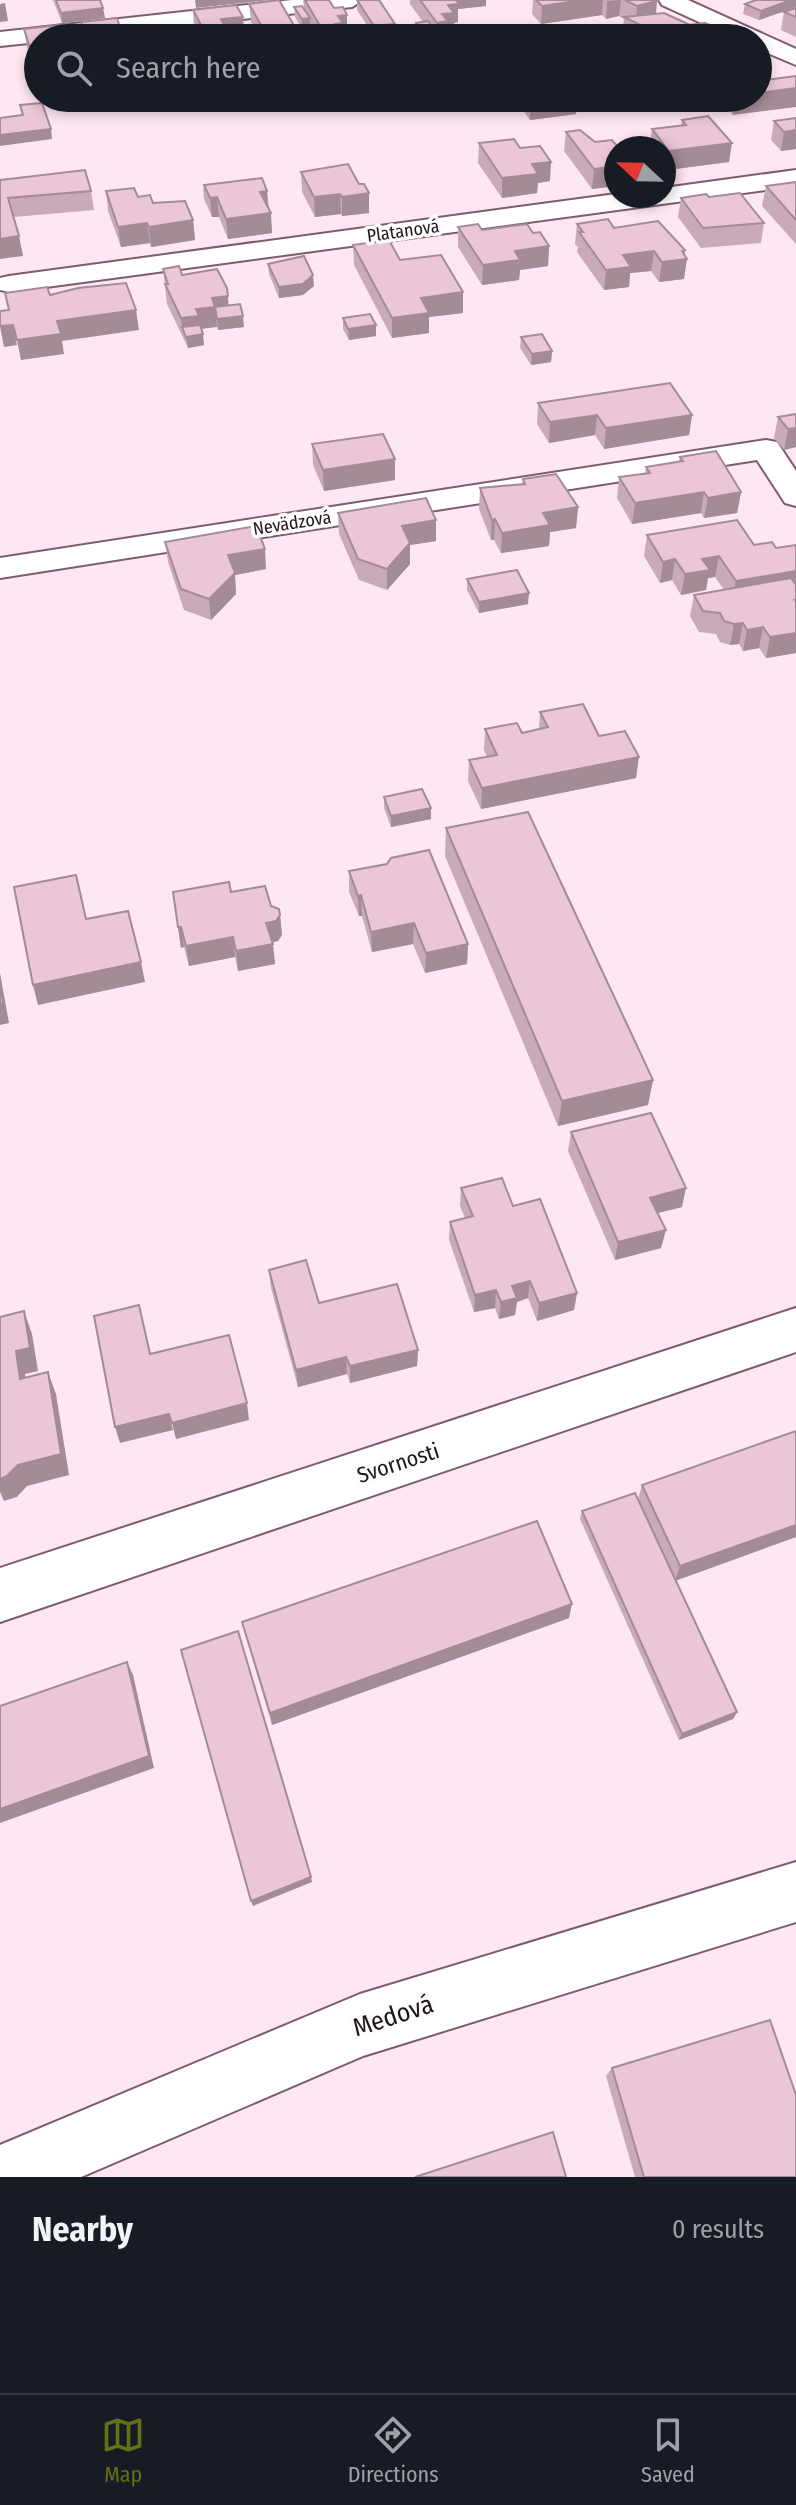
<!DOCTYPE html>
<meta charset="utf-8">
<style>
body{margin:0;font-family:"Fira Sans Condensed",sans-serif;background:#242831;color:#f1f3f6}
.compass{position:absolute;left:604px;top:136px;width:72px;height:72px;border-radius:50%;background:#171b24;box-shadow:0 4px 12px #0003;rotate:292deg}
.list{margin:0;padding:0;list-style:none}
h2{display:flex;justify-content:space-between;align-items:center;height:104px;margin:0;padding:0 32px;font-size:34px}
h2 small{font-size:26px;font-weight:400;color:#9ea1a6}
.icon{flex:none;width:44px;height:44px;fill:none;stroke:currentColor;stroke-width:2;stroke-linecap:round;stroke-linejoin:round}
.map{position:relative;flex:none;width:796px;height:2177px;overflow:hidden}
.search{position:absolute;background:#171b24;box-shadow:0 4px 12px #0003;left:24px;right:24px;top:24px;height:88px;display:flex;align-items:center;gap:20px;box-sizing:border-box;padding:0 28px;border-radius:44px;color:#9ea1a6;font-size:30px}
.sheet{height:216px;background:#171b24}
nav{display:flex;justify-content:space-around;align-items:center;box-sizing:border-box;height:112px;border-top:2px solid #363941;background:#171b24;font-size:22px;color:#9ea1a6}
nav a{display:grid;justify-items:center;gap:4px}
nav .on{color:#656f16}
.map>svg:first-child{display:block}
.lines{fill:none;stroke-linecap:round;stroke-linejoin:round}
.minor-casing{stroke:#7d5d6d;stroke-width:4}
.minor{fill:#fff;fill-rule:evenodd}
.wall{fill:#c9aab9}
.shaded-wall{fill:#a48b96}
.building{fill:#eac6d7;stroke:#a48b96;stroke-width:2}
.labels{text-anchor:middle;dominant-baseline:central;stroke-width:7;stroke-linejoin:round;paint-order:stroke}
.far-street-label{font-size:18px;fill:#22151b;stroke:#fcfcfc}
.street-label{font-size:22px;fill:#22151b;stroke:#fcfcfc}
.near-street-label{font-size:26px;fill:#22151b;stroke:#fcfcfc}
</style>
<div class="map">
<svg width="796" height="2177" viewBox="0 0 796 2177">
<rect width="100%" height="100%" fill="#fee7f2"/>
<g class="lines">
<!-- minor casing -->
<g class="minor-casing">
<g id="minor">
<polygon points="292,0 363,0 352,7 70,38 38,38 38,42 0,46 0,32"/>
<polygon points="659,0 688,0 796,49 796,65 758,49 758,38 734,38 662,5"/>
<polygon points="796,170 796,186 9,292 0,290 0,278 9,276 616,194 664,196 664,188"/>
<polygon points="766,440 777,442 796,471 796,506 785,503 757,460 0,578 0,558"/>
<polygon points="796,1308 796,1352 0,1622 0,1568"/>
<polygon points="796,1862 796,1922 363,2056 81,2177 0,2177 0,2145 360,1994"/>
</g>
</g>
<!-- minor -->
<use href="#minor" class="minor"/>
</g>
<!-- wall -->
<g class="wall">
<polygon points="53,0 100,0 105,18 62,23"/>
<polygon points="303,0 329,0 347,33 343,33 343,38 317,38 310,27 310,28 302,29 295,17 294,7 304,8"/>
<polygon points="357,0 395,24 395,34 374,36 357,10"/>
<polygon points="410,0 486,0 486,6 458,9 458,22 454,23 453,31 447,32 447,38 420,38 416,33 416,23 423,22 410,4"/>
<polygon points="533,0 654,0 657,1 656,14 690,25 734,36 734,38 643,38 623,27 624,19 619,16 606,19 602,15 541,24 532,14"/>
<polygon points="249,4 297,38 259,38 251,22"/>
<polygon points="745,4 796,7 759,20 743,14"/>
<polygon points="796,8 796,37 781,30 784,12"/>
<polygon points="193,10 243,17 244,35 241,36 241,38 200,38 194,28"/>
<polygon points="81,22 122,38 83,38"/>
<polygon points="24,29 38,38 38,82 27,47"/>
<polygon points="514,98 600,98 577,101 576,114 530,120"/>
<polygon points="676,98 758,98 733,115 723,103 685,108"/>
<polygon points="796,118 796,149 781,151 771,140 774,121"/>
<polygon points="682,120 729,162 667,170 664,167 664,148 649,148 652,129 681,125"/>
<polygon points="566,132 595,142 618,147 616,148 616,186 592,189 564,151"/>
<polygon points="479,143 520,148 550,181 538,183 537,193 502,198 478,163"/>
<polygon points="348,164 369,213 342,216 341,214 315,217 302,192 301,172"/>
<polygon points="0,180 91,191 94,210 14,217 23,256"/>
<polygon points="796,183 796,244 762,206 766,186"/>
<polygon points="204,185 267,191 272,233 228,239 219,217 212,217 204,199 203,188 205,188"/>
<polygon points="106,191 138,197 193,220 195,240 151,247 150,243 121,247 108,211"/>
<polygon points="709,197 764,223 761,243 701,248 678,217 681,198"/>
<polygon points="577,224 614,228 685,250 684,279 659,282 651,271 630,273 629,287 604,290 577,252 578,247 575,244"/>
<polygon points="458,227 482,230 533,233 549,246 548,266 520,270 519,280 482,285 458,247"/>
<polygon points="353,245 400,260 463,313 429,317 429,333 392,338 354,265"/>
<polygon points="268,264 314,286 303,295 279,298 269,274"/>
<polygon points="163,269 227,288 228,306 244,327 218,330 217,326 201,329 204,345 188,348 167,304"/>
<polygon points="343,318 376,336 349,340 343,329"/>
<polygon points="521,337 552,351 551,362 531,365 520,348"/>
<polygon points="538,403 692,415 689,435 604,449 595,435 549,443 537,424"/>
<polygon points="796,414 796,447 784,450 774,438 778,417"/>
<polygon points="312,444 395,480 324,491 313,465"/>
<polygon points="680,457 741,492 737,513 704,518 701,513 632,524 617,498 619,477 645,473 646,467 679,462"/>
<polygon points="523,479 578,507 576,528 550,532 549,546 501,553 494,540 491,540 479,509 480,488 522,484"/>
<polygon points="338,513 436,520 436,541 410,545 410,564 387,590 359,580 339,534"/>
<polygon points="647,535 776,548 796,545 796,653 766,658 759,648 743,651 739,644 730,645 720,642 716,634 699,632 690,616 694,595 724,590 715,577 708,578 706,590 681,595 672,580 660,583 644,556"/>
<polygon points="165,542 266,569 235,575 236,594 211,620 184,610 168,562"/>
<polygon points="467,579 528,604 479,613 467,590"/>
<polygon points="540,712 599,736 636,778 481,809 468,781 469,760 487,757 484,750 485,729 522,733 539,729"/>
<polygon points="384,797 431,808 431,819 391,827 384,808"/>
<polygon points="446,828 653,1080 648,1105 558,1126 445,856"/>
<polygon points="387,864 468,944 467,964 425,973 413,944 372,952 362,916 359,916 349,892 349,871"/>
<polygon points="173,892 231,892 280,915 282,935 278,941 272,942 275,964 238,971 235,957 189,966 184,947 181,948"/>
<polygon points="571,1132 682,1207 657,1213 661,1248 615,1260 568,1151"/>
<polygon points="461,1188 513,1206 577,1293 574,1310 537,1321 528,1298 517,1302 515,1315 499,1319 495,1308 474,1312 449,1240 450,1222 465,1218 460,1206"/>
<polygon points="269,1270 319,1303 418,1350 417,1366 350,1383 347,1374 298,1387 271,1288"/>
<polygon points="642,1485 796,1537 675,1580 737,1712 733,1719 679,1740 580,1519 582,1511 638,1499"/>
<polygon points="569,1618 272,1725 242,1622"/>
<polygon points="612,2068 796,2177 635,2177 606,2076"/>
</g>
<!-- shaded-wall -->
<g class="shaded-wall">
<polygon points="195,0 270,0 196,8"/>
<polygon points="456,0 486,0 486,6 458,9 458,22 454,23 453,31 447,32 447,38 436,38 437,23 448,5"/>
<polygon points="583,0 603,0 602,15 541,24 542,6"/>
<polygon points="621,0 619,16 606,19 607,1"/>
<polygon points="791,0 796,0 796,7 759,20 761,11"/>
<polygon points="657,1 655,19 636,24 637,6"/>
<polygon points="5,3 8,21 0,22 0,4"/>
<polygon points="103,8 105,18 62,23 61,13"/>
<polygon points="347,15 347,33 343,33 343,38 330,38 338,16"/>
<polygon points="243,17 244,35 222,38 221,19"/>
<polygon points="310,18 310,28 302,29 302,19"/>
<polygon points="395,24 395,34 374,36 374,26"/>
<polygon points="662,25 661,35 682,34 681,38 651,38 650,30"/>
<polygon points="120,28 122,38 108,38 107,29"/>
<polygon points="296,29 297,38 266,38 265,32"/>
<polygon points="435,31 435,38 422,38 422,32"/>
<polygon points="768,61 765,80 758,81 758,63"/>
<polygon points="796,88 796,107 733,115 736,98 758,98 758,89"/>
<polygon points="558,98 600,98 577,101 576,114 530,120 531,101"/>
<polygon points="686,98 724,98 723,103 685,108"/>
<polygon points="796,125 796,149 781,151 784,132"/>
<polygon points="51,129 52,139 0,146 0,135"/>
<polygon points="732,143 729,162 667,170 669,151"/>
<polygon points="551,162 550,181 538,183 537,193 502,198 502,178 532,164"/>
<polygon points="616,166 616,186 592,189 594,169"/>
<polygon points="267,191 268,210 217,197 219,217 212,217 210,198"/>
<polygon points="369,193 369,213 342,216 342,197"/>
<polygon points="340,194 341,214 315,217 314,197"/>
<polygon points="271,213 272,233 228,239 226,219"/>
<polygon points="193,220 195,240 151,247 149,227"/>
<polygon points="147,223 150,243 121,247 118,227"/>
<polygon points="19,236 23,256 0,259 0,239"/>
<polygon points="549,246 548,266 520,270 519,280 482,285 483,265 515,251"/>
<polygon points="685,250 683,259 687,259 684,279 659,282 662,262 682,251"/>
<polygon points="654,251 651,271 630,273 629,287 604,290 606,270 623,255"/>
<polygon points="313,275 314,286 303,295 279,298 279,287"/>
<polygon points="463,292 463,313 429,317 429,333 392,338 392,318 421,298"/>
<polygon points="228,296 229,317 216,315 217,327 200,329 203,334 204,345 188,348 186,337 182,327 181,318 212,298"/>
<polygon points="136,310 139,330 62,341 64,354 21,360 17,340 57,321"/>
<polygon points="243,316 244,327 218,330 217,319"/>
<polygon points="13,325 17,345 4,347 0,326"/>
<polygon points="376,325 376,336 349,340 348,329"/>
<polygon points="552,351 551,362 531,365 532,354"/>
<polygon points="597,415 595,435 549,443 550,422"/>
<polygon points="692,415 689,435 604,449 606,428"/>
<polygon points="796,428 796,447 784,450 788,429"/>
<polygon points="395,459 395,480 324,491 323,470"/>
<polygon points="704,492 701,513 632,524 635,503"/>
<polygon points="741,492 737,513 704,518 708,498"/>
<polygon points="578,507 576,528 550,532 549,546 501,553 502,533 543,513"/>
<polygon points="495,519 494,540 491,540 492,520"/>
<polygon points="436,520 436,541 410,545 410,564 387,590 387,569 402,526"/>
<polygon points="265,549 266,569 235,575 236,594 211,620 209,599 228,555"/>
<polygon points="719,556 715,577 708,578 706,590 681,595 685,574 702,559"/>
<polygon points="675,559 672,580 660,583 663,562"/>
<polygon points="796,571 796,591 732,602 736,581"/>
<polygon points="529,593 528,604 479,613 479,602"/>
<polygon points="743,623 739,644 730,645 734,624"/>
<polygon points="763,627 759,648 743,651 747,630"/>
<polygon points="796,633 796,653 766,658 770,637"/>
<polygon points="639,757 636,778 481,809 482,788"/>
<polygon points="431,808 431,819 391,827 391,816"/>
<polygon points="361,895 362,916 359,916 358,896"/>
<polygon points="280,915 282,935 278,941 268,943 266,923"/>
<polygon points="414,923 413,944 372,952 371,932"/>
<polygon points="178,927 181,927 184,947 181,948"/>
<polygon points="233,937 235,957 189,966 186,946"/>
<polygon points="273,944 275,964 238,971 236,951"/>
<polygon points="468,944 467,964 425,973 426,953"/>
<polygon points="141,962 145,982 38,1005 33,985"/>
<polygon points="0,973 9,1023 0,1025"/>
<polygon points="653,1080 648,1105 558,1126 562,1101"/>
<polygon points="686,1188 682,1207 646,1216 650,1198"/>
<polygon points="666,1230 661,1248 615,1260 618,1242"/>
<polygon points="530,1281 528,1298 517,1302 515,1315 499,1319 501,1302 512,1286"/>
<polygon points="496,1290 495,1308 474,1312 475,1295"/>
<polygon points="577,1293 574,1310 537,1321 539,1303"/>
<polygon points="24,1311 32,1334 38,1371 25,1374 29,1401 20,1379 16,1351"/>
<polygon points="418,1350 417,1366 350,1383 350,1366"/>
<polygon points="346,1357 347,1374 298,1387 296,1370"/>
<polygon points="48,1372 56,1394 69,1475 27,1486 17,1497 4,1501 0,1492 0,1479"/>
<polygon points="247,1403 249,1420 176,1439 172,1423"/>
<polygon points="169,1414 173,1430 120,1443 115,1427"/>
<polygon points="796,1525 796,1537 675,1581 680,1566"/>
<polygon points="572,1604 569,1618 272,1725 270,1713"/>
<polygon points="127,1662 133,1675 154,1768 0,1823 0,1809"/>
<polygon points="737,1712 733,1719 679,1740 682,1734"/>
<polygon points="311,1877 312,1882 253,1906 251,1901"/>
</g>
<!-- building -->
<g class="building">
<polygon points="56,0 100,0 103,8 61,13"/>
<polygon points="279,0 296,29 265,32 249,4"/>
<polygon points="305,0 329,0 334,8 343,7 347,15 338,16 343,23 335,24 342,37 327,38"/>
<polygon points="357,0 379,0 395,24 374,26"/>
<polygon points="420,0 456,0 459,4 448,5 454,13 442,14 448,21 437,23"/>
<polygon points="536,0 583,0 542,6"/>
<polygon points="625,0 654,0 657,1 637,6"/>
<polygon points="756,0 791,0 761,11 745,4"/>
<polygon points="236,5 243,17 221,19 226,29 236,28 241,36 224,38 208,38 193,10"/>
<polygon points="302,6 310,18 302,19 294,7"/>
<polygon points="796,8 796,17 784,12"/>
<polygon points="664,13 690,25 667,28 662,25 650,30 624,17"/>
<polygon points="117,18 120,28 107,29 111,38 88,38 81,22"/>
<polygon points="428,21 435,31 422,32 416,23"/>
<polygon points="705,23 734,36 726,38 691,38 682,34 651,38 644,30"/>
<polygon points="67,24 72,38 38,38 38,73 24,29"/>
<polygon points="137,25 144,38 128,38 123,26"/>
<polygon points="758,46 759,47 759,52 768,61 758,63"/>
<polygon points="796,76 796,88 758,93 758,81"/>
<polygon points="529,98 558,98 531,101"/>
<polygon points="42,103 51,129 0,135 0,118 23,115 20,105"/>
<polygon points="708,116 732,143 669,151 652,129 686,125 682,120"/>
<polygon points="796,118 796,130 784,132 774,121"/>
<polygon points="580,130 595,142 612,140 618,147 636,144 639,148 616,148 616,166 594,169 566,132"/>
<polygon points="514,139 520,148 540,146 551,162 532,164 538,174 502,178 479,143"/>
<polygon points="348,164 359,184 364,184 369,193 342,197 340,194 314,197 301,172"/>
<polygon points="85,170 91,191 8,198 19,236 0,239 0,180"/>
<polygon points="262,178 267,191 260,192 271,213 226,219 217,197 210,198 204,185"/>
<polygon points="796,182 796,220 766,186"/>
<polygon points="134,188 138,197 150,195 153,203 185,201 193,220 149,227 147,223 118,227 106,191"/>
<polygon points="740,193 764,223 703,228 681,198 706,194 709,197"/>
<polygon points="608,219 614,228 658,221 685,250 682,251 687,259 662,262 654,251 623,255 631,267 606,270 579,232 583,232 577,224"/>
<polygon points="478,224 482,230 527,224 533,233 540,232 549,246 515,251 520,260 483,265 458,227"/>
<polygon points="389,240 400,260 441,255 463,292 421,298 429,313 392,318 353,245"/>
<polygon points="304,256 313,275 303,284 279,287 268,264"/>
<polygon points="179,266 182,275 217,269 227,288 228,296 212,298 215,307 196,309 199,316 181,318 165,284 168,284 163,269"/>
<polygon points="126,283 136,310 57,321 61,334 17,340 13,325 0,326 0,311 9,310 5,293 47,287 50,295 78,288"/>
<polygon points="240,304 243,316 217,319 215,307"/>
<polygon points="370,314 376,325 348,329 343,318"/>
<polygon points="200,325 203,334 186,337 182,327"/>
<polygon points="542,334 552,351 532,354 521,337"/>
<polygon points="670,383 692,415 606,428 597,415 550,422 538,403"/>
<polygon points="796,414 796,428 788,429 778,417"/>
<polygon points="383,434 395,459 323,470 312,444"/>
<polygon points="716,451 741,492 708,498 704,492 635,503 619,477 650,473 646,467 683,461 680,457"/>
<polygon points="556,474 578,507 543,513 550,525 502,533 495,519 492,520 480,488 525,484 523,479"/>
<polygon points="426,498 436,520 402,526 410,543 387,569 358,559 338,513"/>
<polygon points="737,520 754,545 772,542 776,548 796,545 796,571 736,581 719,556 702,559 710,570 685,574 675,559 663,562 647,535"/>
<polygon points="256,526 265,549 228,555 235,573 209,599 181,589 165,542"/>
<polygon points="517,570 529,593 479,602 467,579"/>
<polygon points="791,578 796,585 796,600 795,600 796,601 796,633 770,637 763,627 747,630 743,623 734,624 724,621 720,613 703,611 694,595"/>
<polygon points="583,704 599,736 625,731 639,757 482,788 469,760 497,755 485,729 517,723 522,733 548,727 540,712"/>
<polygon points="422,789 431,808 391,816 384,797"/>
<polygon points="528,812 653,1080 562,1101 446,828"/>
<polygon points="429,850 468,944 426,953 414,923 371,932 361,895 358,896 349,871 387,864 391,858"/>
<polygon points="76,875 86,919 128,911 141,962 33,985 14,887"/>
<polygon points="229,882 231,892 265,886 271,906 279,909 280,915 276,921 266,923 273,944 236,951 233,937 186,946 181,927 178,927 173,892"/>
<polygon points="0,985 3,1003 0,1004"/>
<polygon points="651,1113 686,1188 650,1198 666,1230 618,1242 571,1132"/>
<polygon points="502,1178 513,1206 540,1199 577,1293 539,1303 530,1281 512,1286 517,1298 501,1302 496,1290 475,1295 450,1222 473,1216 461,1188"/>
<polygon points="306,1260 319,1303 397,1284 418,1350 350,1366 346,1357 296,1370 269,1270"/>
<polygon points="139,1305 150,1354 229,1335 247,1403 172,1423 169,1414 115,1427 94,1316"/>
<polygon points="24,1311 30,1348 16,1351 20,1379 48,1372 61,1454 18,1465 7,1476 0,1479 0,1317"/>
<polygon points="796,1431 796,1525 680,1566 642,1485"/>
<polygon points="635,1493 737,1712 682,1734 582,1511"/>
<polygon points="537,1521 572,1604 270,1713 242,1622"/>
<polygon points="238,1631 311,1877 251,1901 181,1650"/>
<polygon points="127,1662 149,1756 0,1809 0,1706"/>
<polygon points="770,2020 796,2095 796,2177 644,2177 612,2068"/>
<polygon points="553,2132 566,2177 415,2177"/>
</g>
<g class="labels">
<!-- far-street labels -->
<g class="far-street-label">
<text transform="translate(403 231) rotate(-8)">Platanová</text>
<text transform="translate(292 523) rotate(-9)">Nevädzová</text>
</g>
<!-- street labels -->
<g class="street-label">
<text transform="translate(398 1463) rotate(-18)">Svornosti</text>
</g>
<!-- near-street labels -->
<g class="near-street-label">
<text transform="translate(393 2016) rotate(-18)">Medová</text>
</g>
</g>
</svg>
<svg class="compass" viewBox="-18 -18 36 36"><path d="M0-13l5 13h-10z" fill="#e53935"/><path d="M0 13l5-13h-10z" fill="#9ea1a6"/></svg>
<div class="search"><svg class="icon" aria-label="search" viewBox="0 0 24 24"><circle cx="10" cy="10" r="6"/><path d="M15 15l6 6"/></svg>Search here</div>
</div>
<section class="sheet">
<h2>Nearby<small>0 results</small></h2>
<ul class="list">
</ul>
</section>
<nav>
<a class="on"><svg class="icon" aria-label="map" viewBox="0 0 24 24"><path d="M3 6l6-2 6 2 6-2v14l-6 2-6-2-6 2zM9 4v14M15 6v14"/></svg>Map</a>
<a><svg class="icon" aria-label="directions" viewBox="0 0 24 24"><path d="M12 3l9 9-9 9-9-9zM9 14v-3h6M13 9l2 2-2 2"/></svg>Directions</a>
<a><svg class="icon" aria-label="saved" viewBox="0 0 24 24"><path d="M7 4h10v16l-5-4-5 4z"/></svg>Saved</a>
</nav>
